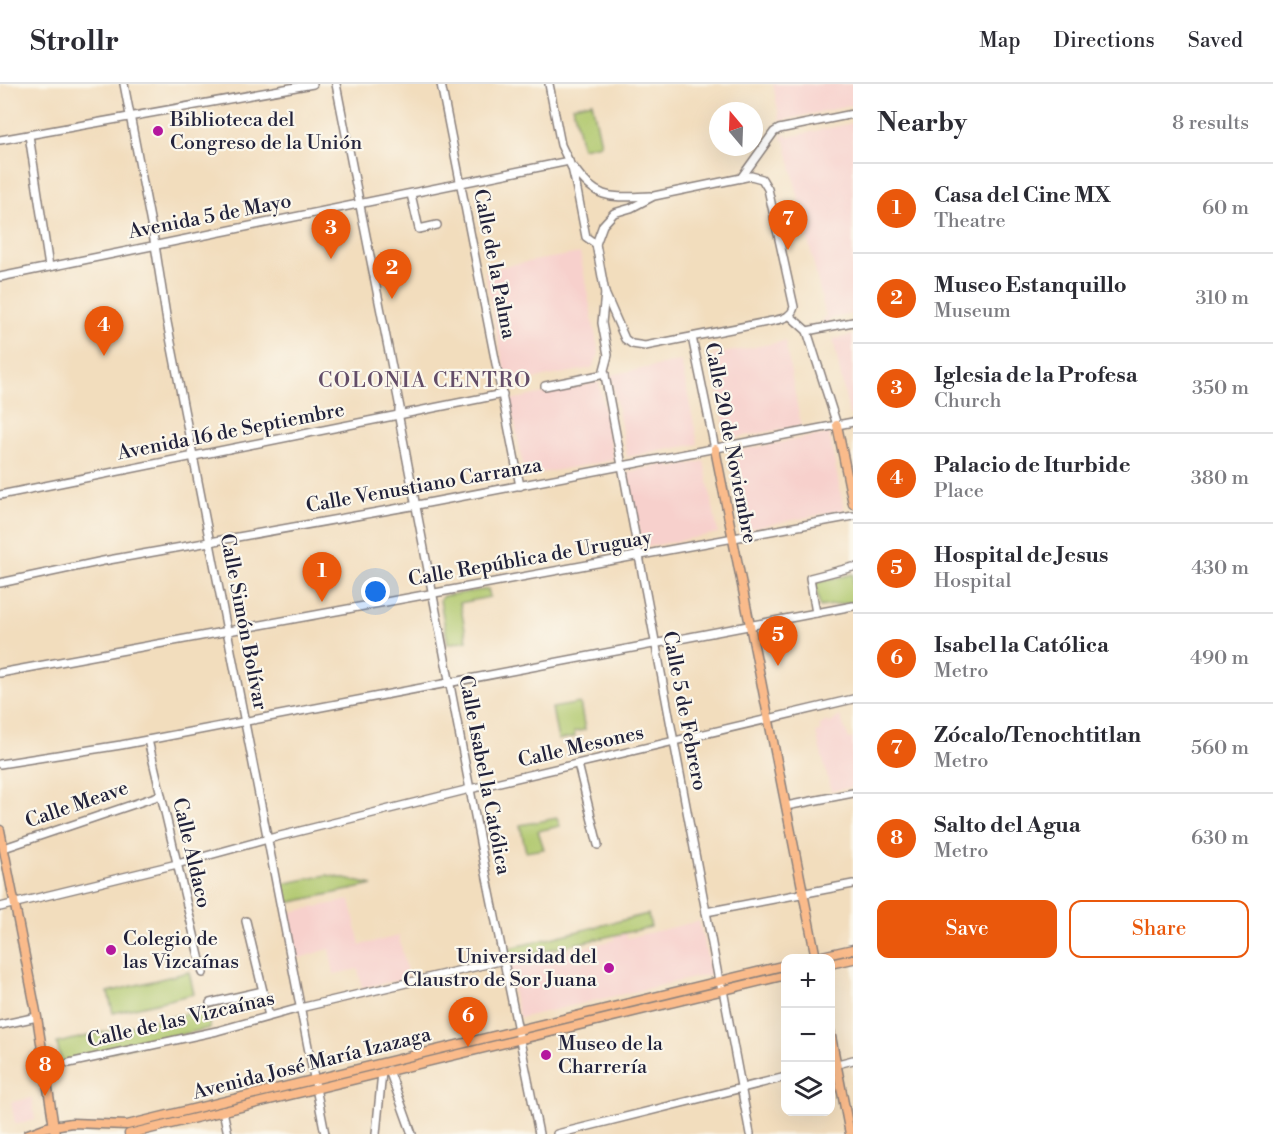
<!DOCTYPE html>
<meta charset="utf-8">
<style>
body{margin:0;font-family:"Libre Bodoni",serif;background:#f2f2f3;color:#2b2b33}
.controls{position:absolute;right:18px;bottom:18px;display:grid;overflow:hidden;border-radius:12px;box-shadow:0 6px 24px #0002}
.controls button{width:54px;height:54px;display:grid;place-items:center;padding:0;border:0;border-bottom:2px solid #e1e1e2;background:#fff;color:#2b2b33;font:30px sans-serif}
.compass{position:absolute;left:709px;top:18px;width:54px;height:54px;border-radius:50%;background:#fff;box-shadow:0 6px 24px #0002;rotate:341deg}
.you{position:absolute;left:376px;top:508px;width:21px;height:21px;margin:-15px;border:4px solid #fff;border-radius:50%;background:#1a73e8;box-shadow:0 0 0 9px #1a73e833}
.badge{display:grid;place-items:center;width:39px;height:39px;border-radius:50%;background:#ea580c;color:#fff;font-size:20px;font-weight:700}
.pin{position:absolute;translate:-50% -50px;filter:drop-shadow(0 2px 3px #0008)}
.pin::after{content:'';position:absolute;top:32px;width:21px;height:18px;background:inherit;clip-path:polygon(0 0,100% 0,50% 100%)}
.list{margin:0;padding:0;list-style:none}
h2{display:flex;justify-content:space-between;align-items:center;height:78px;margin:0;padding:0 24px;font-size:26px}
h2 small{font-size:20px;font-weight:400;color:#7c7c81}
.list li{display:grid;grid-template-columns:39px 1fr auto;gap:18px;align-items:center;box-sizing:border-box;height:90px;padding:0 24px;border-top:2px solid #e1e1e2}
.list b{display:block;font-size:22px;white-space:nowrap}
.list p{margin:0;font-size:20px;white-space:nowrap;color:#7c7c81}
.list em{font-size:20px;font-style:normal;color:#7c7c81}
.actions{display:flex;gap:12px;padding:18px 24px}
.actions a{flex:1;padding:14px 0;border:2px solid #ea580c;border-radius:12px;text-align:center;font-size:21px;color:#ea580c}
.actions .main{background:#ea580c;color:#fff}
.icon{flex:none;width:33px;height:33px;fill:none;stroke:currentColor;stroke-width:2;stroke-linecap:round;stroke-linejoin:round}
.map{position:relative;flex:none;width:853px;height:1050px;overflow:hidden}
header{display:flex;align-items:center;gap:36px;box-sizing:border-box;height:84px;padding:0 30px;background:#fff;border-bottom:2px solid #e1e1e2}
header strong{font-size:28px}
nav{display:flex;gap:33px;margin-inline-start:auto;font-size:21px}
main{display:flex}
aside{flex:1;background:#fff}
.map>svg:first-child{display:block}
.built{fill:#f7d0cc}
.green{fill:#b0c86d;stroke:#697554;stroke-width:1.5}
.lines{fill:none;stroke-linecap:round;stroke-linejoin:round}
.minor-casing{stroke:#8a807c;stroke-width:10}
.major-casing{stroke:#8a807c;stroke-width:11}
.minor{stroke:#fff;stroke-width:7}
.major{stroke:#fabb8b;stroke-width:8}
.poi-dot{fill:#b5179e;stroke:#fbf7ec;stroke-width:2}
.labels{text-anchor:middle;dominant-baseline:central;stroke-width:4.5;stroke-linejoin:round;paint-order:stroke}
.poi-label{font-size:20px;fill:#22223b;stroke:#fbf7ec;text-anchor:start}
.street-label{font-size:20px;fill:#22223b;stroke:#fbf7ec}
.neighbourhood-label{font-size:21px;letter-spacing:1.5px;fill:#634d68;stroke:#fbf7ec}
</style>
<header>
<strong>Strollr</strong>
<nav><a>Map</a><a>Directions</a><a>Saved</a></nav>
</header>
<main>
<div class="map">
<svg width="853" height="1050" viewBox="0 0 853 1050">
<rect width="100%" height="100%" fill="#fbf7ec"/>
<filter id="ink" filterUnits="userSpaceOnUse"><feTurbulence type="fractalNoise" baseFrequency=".0167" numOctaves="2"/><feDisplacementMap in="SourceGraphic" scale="12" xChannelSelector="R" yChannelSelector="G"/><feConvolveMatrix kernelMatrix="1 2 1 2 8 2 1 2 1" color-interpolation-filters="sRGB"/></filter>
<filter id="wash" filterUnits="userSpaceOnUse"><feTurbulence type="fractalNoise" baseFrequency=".008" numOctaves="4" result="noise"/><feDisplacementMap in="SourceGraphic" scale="24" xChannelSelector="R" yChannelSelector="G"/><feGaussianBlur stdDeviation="1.35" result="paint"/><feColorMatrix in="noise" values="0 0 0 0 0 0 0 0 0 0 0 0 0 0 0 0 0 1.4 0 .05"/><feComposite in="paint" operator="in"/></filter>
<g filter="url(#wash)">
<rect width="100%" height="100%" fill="#f2ddbd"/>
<!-- built -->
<g class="built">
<polygon points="773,0 853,0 853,21 780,37"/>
<polygon points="853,39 853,230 829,235 829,238 824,240 823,234 826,233 785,56 783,56 781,51 786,50 787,53"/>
<polygon points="580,169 599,270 592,284 507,300 485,188 487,185"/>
<polygon points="853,251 853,330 849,331 833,255"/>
<polygon points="785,257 801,342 729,355 726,351 713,271"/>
<polygon points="681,277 698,360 627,373 611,291"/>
<polygon points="599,298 614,376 525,392 510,316"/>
<polygon points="829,349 844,426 743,446 729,371 731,368"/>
<polygon points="704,377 718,449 643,464 628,393 629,388 669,379 670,384"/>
<polygon points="840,632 849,655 853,654 853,703 831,707 816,649 821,647 819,642 827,637 829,640"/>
<polygon points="350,816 360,861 399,852 408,894 362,904 358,885 334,890 329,865 296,875 288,840 287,833 291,828"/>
<polygon points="699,837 711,890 519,934 507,880 615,856 615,852 626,850 627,854"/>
<polygon points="32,1014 35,1036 15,1040 11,1018"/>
</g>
<!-- green -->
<g class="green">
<polygon points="592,18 601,60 582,64 573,22"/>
<polygon points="853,490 853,518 820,523 815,499"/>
<polygon points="488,505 490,513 460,519 467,556 448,560 440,516 443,512"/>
<polygon points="580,619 585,646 574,648 575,653 558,656 552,624"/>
<polygon points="557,734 560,742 538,747 544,765 526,768 520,741"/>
<polygon points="327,791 373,801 287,819 282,800"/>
<polygon points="648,830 651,843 507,875 506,865"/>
<polygon points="189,888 194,910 113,929 108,908"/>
<polygon points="206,925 210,944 61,979 57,959"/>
</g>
</g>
<g filter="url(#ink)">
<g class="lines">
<!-- minor casing -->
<g class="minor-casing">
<g id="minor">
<polyline points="124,0 155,161 167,238 325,1050"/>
<polyline points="336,0 401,329"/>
<polyline points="441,0 520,402"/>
<polyline points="549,0 561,61 572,84 576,101 586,153 596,160"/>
<polyline points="29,51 49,183"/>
<polyline points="0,56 313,0"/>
<path d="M 574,84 C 598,118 613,113 650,112"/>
<path d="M 751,92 L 762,95 L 768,105 L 794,223 C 791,234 782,235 772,237 L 645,262 L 632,260 L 625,255 L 605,209 L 596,160 L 603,141 L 614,129 L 631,124 L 654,112 Z"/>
<polyline points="741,94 774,48 779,45 853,30"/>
<polyline points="411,110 419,145 437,141"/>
<polyline points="0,193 569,77"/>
<polyline points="605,209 602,239 608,271 604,286 719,897 723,906 750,1050"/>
<polyline points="789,231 807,247 837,341"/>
<polyline points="807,247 853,238"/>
<polyline points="692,253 715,365"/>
<polyline points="545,302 605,290"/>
<polyline points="399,325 399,334 485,784 539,1050"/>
<polyline points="0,411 503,310"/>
<polyline points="0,499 103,477 417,421 853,338"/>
<polyline points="816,529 810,494 853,483"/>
<polyline points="0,589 853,432"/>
<polyline points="148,656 203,889"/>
<polyline points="0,680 121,661 853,522"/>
<polyline points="578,680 598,761"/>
<polyline points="786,722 853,709"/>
<polyline points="4,764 161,711"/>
<polyline points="0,823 177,780 268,755 470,705 853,615"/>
<polyline points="706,828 853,800"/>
<polyline points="246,837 269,932"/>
<polyline points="210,919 263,907"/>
<polyline points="0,941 37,933"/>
<polyline points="69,979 217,947 300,924 504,876"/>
<polyline points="830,982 853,976"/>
<polyline points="389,986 412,1050"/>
<polyline points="223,1027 228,1050"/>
<polyline points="376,1050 382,988"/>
<polyline points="557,1050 786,993"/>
</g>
</g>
<!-- major casing -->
<g class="major-casing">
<g id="major">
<polyline points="837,341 853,420"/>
<polyline points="715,365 816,874"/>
<polyline points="0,746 37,933 55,1050"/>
<polyline points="813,874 853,865"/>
<polyline points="830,880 853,875"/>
<polyline points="830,947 850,1050"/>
<polyline points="28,1050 47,1043 72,1039 127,1041 786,881"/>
<polyline points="129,1050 786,891"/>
</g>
</g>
<!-- minor -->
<use href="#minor" class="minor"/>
<!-- major -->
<use href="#major" class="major"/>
</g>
</g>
<!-- markers -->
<g class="poi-dot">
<circle cx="158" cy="47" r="6"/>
<circle cx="111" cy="866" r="6"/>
<circle cx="609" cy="884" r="6"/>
<circle cx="546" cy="971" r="6"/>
</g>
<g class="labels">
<!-- poi labels -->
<g class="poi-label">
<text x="170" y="36">Biblioteca del<tspan x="170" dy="23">Congreso de la Unión</tspan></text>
<text x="123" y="855">Colegio de<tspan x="123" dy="23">las Vizcaínas</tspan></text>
<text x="597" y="873" text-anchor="end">Universidad del<tspan x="597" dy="23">Claustro de Sor Juana</tspan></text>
<text x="558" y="960">Museo de la<tspan x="558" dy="23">Charrería</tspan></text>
</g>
<!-- street labels -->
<g class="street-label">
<text transform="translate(210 133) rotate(-11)">Avenida 5 de Mayo</text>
<text transform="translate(494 180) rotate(79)">Calle de la Palma</text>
<text transform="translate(231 348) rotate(-11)">Avenida 16 de Septiembre</text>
<text transform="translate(730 359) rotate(79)">Calle 20 de Noviembre</text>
<text transform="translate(424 402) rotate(-10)">Calle Venustiano Carranza</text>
<text transform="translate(530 475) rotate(-10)">Calle República de Uruguay</text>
<text transform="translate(243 538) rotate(79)">Calle Simón Bolívar</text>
<text transform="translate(684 627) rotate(79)">Calle 5 de Febrero</text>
<text transform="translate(581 663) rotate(-13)">Calle Mesones</text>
<text transform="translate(484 691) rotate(79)">Calle Isabel la Católica</text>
<text transform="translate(77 721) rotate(-19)">Calle Meave</text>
<text transform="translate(191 769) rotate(77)">Calle Aldaco</text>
<text transform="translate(181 936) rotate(-13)">Calle de las Vizcaínas</text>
<text transform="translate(312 980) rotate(-14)">Avenida José María Izazaga</text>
</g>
<!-- neighbourhood labels -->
<g class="neighbourhood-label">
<text x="425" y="297">COLONIA CENTRO</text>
</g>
</g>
</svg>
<div class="controls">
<button>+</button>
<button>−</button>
<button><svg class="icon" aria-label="layers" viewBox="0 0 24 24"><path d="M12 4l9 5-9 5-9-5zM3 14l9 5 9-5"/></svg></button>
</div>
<svg class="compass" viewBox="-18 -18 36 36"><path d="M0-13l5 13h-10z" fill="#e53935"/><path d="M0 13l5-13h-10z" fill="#7c7c81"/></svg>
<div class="you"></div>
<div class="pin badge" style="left:322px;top:518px">1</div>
<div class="pin badge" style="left:392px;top:215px">2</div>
<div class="pin badge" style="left:331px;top:175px">3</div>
<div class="pin badge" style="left:104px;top:272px">4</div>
<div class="pin badge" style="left:778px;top:582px">5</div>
<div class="pin badge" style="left:468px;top:963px">6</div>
<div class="pin badge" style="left:788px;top:166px">7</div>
<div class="pin badge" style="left:45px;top:1012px">8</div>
</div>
<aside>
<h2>Nearby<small>8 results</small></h2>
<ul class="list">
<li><span class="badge">1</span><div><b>Casa del Cine MX</b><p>Theatre</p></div><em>60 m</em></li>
<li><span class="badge">2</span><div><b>Museo Estanquillo</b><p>Museum</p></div><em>310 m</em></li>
<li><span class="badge">3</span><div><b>Iglesia de la Profesa</b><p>Church</p></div><em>350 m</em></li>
<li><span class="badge">4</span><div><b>Palacio de Iturbide</b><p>Place</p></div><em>380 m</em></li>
<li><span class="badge">5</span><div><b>Hospital de Jesus</b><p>Hospital</p></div><em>430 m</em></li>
<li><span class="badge">6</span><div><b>Isabel la Católica</b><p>Metro</p></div><em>490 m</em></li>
<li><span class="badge">7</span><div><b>Zócalo/Tenochtitlan</b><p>Metro</p></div><em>560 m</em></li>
<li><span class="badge">8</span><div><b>Salto del Agua</b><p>Metro</p></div><em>630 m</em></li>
</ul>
<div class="actions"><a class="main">Save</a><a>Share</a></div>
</aside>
</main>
